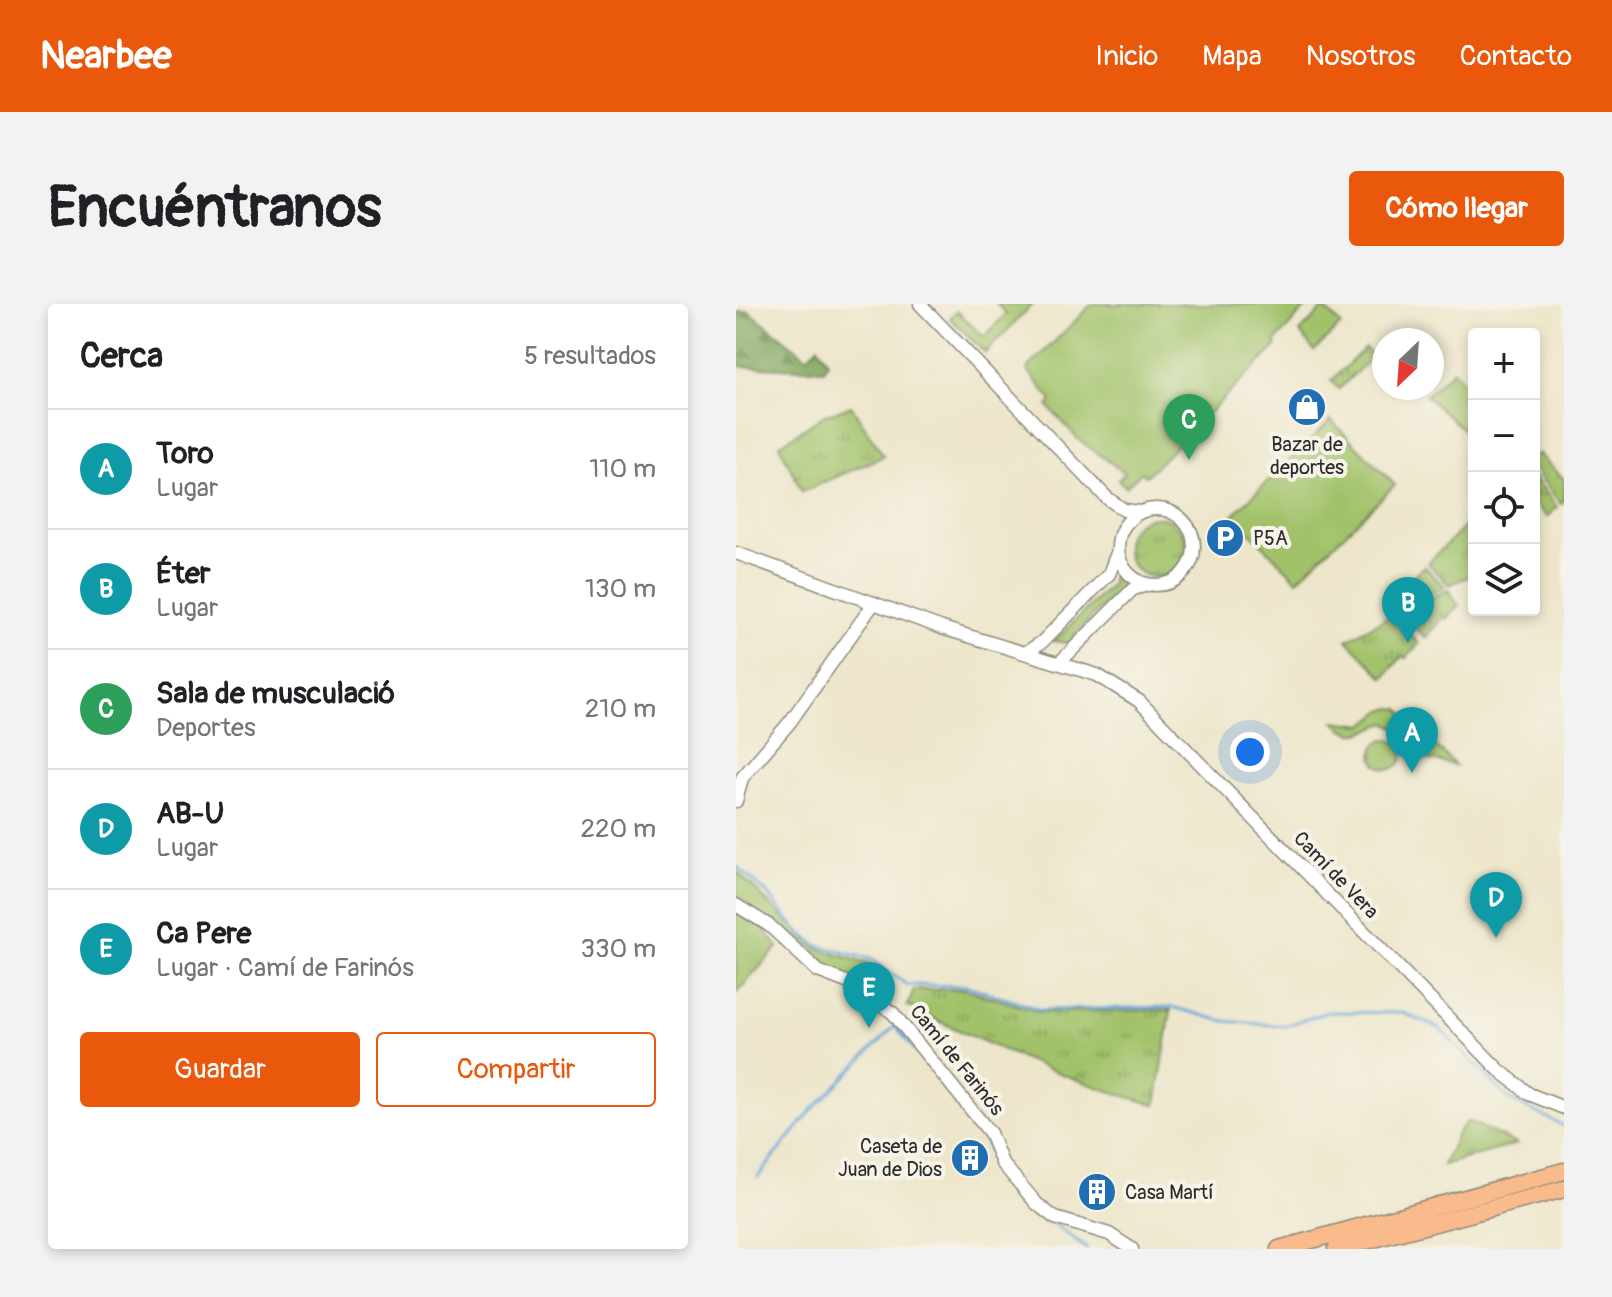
<!DOCTYPE html>
<html lang="es">
<meta charset="utf-8">
<style>
body{margin:0;font-family:Pangolin,sans-serif;background:#f2f2f2;color:#202124}
.controls{position:absolute;right:24px;top:24px;display:grid;overflow:hidden;border-radius:8px;box-shadow:0 4px 12px #0003}
.controls button{width:72px;height:72px;display:grid;place-items:center;padding:0;border:0;border-bottom:2px solid #e0e0e0;background:#fff;color:#202124;font:40px sans-serif}
.compass{position:absolute;left:636px;top:24px;width:72px;height:72px;border-radius:50%;background:#fff;box-shadow:0 4px 12px #0003;rotate:205deg}
.you{position:absolute;left:514px;top:448px;width:28px;height:28px;margin:-20px;border:6px solid #fff;border-radius:50%;background:#1a73e8;box-shadow:0 0 0 12px #1a73e833}
.badge{display:grid;place-items:center;width:52px;height:52px;border-radius:50%;background:#ea580c;color:#fff;font-size:26px;font-weight:700}
.pin{position:absolute;translate:-50% -66px;filter:drop-shadow(0 2px 4px #0008)}
.pin::after{content:'';position:absolute;top:42px;width:28px;height:24px;background:inherit;clip-path:polygon(0 0,100% 0,50% 100%)}
.list{margin:0;padding:0;list-style:none}
h2{display:flex;justify-content:space-between;align-items:center;height:104px;margin:0;padding:0 32px;font-size:34px}
h2 small{font-size:26px;font-weight:400;color:#757577}
.list li{display:grid;grid-template-columns:52px 1fr auto;gap:24px;align-items:center;box-sizing:border-box;height:120px;padding:0 32px;border-top:2px solid #e0e0e0}
.list b{display:block;font-size:30px;white-space:nowrap}
.list p{margin:0;font-size:26px;white-space:nowrap;color:#757577}
.list em{font-size:26px;font-style:normal;color:#757577}
.actions{display:flex;gap:16px;padding:24px 32px}
.actions a{flex:1;padding:18px 0;border:2px solid #ea580c;border-radius:8px;text-align:center;font-size:28px;color:#ea580c}
.actions .main{background:#ea580c;color:#fff}
.icon{flex:none;width:44px;height:44px;fill:none;stroke:currentColor;stroke-width:2;stroke-linecap:round;stroke-linejoin:round}
.map{position:relative;flex:none;width:828px;height:945px;overflow:hidden;border-radius:8px}
header{display:flex;align-items:center;gap:48px;box-sizing:border-box;height:112px;padding:0 40px;background:#ea580c;color:#fff}
header strong{font-size:38px}
nav{display:flex;gap:44px;margin-inline-start:auto;font-size:28px}
.intro{display:flex;align-items:center;justify-content:space-between;box-sizing:border-box;height:192px;padding:0 48px}
h1{margin:0;font-size:56px}
.button{padding:20px 36px;border-radius:8px;background:#ea580c;color:#fff;font-size:28px;font-weight:700}
main{display:flex;gap:48px;padding:0 48px}
aside{flex:1;background:#fff;border-radius:8px;box-shadow:0 4px 12px #0003}
.map>svg:first-child{display:block}
.grass{fill:url(#grass-tufts);stroke:#66764b;stroke-width:2}
.forest{fill:url(#forest-firs);stroke:#566a45;stroke-width:2}
.garden{fill:#a2c26b;stroke:#66764b;stroke-width:2}
.lines{fill:none;stroke-linecap:round;stroke-linejoin:round}
.stream{stroke:#66a8da;stroke-width:3}
.minor-casing{stroke:#8c887a;stroke-width:15}
.highway-casing{stroke:#8c887a;stroke-width:19}
.minor{stroke:#fff;stroke-width:12}
.highway{stroke:#fabb8c;stroke-width:16}
.labels{text-anchor:middle;dominant-baseline:central;stroke-width:8;stroke-linejoin:round;paint-order:stroke}
.poi-label{font-size:20px;fill:#2b2b2b;stroke:#f7f3e8;text-anchor:start}
.street-label{font-size:20px;fill:#2b2b2b;stroke:#f7f3e8}
</style>
<header>
<strong>Nearbee</strong>
<nav><a>Inicio</a><a>Mapa</a><a>Nosotros</a><a>Contacto</a></nav>
</header>
<div class="intro"><h1>Encuéntranos</h1><a class="button">Cómo llegar</a></div>
<main>
<aside>
<h2>Cerca<small>5 resultados</small></h2>
<ul class="list">
<li><span class="badge" style="background:#0f9aa8">A</span><div><b>Toro</b><p>Lugar</p></div><em>110 m</em></li>
<li><span class="badge" style="background:#0f9aa8">B</span><div><b>Éter</b><p>Lugar</p></div><em>130 m</em></li>
<li><span class="badge" style="background:#2e9e5b">C</span><div><b>Sala de musculació</b><p>Deportes</p></div><em>210 m</em></li>
<li><span class="badge" style="background:#0f9aa8">D</span><div><b>AB-U</b><p>Lugar</p></div><em>220 m</em></li>
<li><span class="badge" style="background:#0f9aa8">E</span><div><b>Ca Pere</b><p>Lugar · Camí de Farinós</p></div><em>330 m</em></li>
</ul>
<div class="actions"><a class="main">Guardar</a><a>Compartir</a></div>
</aside>
<div class="map">
<svg width="828" height="945" viewBox="0 0 828 945">
<defs>
<pattern id="grass-tufts" width="24" height="20" patternUnits="userSpaceOnUse" patternTransform="scale(2)"><rect width="24" height="20" fill="#a2c26b"/><path d="M3 7l-1-3M5 7V3M7 7l1-3M15 17l-1-3M17 17v-4M19 17l1-3" fill="none" stroke="#849e58"/></pattern>
<pattern id="forest-firs" width="22" height="20" patternUnits="userSpaceOnUse" patternTransform="scale(2)"><rect width="22" height="20" fill="#81a85f"/><path d="M5 1l3.5 6h-7zM16 11l3.5 6h-7z" fill="#6a894f"/></pattern>
</defs>
<rect width="100%" height="100%" fill="#f7f3e8"/>
<filter id="ink" filterUnits="userSpaceOnUse"><feTurbulence type="fractalNoise" baseFrequency=".0125" numOctaves="2"/><feDisplacementMap in="SourceGraphic" scale="16" xChannelSelector="R" yChannelSelector="G"/><feConvolveMatrix kernelMatrix="1 2 1 2 8 2 1 2 1" color-interpolation-filters="sRGB"/></filter>
<filter id="wash" filterUnits="userSpaceOnUse"><feTurbulence type="fractalNoise" baseFrequency=".006" numOctaves="4" result="noise"/><feDisplacementMap in="SourceGraphic" scale="32" xChannelSelector="R" yChannelSelector="G"/><feGaussianBlur stdDeviation="1.8" result="paint"/><feColorMatrix in="noise" values="0 0 0 0 0 0 0 0 0 0 0 0 0 0 0 0 0 1.4 0 .05"/><feComposite in="paint" operator="in"/></filter>
<g filter="url(#wash)">
<rect width="100%" height="100%" fill="#ede6ca"/>
<!-- grass -->
<g class="grass">
<polygon points="261,0 297,0 249,49 214,14 221,7 248,33 270,10"/>
<polygon points="629,44 637,52 603,85 595,77"/>
<polygon points="717,66 738,93 738,118 729,127 690,92"/>
<polygon points="115,102 148,152 66,188 43,141 89,111"/>
<polygon points="802,149 828,175 828,196 825,200 798,165 798,153"/>
<polygon points="798,173 821,203 811,213 798,199"/>
<circle cx="420" cy="243" r="30"/>
<polygon points="728,223 738,233 738,270 713,281 692,259"/>
<polygon points="688,262 709,283 659,305 651,297"/>
<polygon points="377,270 393,286 389,290 383,286 337,332 338,340 310,336 321,334 375,281"/>
<polygon points="712,286 723,302 710,315 707,313 690,334 662,308"/>
<polygon points="657,310 683,340 670,354 666,352 648,374 611,336"/>
<path d="M 657,404 L 664,405 L 682,425 L 672,430 L 651,419 C 627,425 622,440 598,417 L 628,421 L 647,406 Z"/>
<polygon points="687,429 719,461 687,454 680,443"/>
<circle cx="652" cy="450" r="15"/>
<polygon points="0,567 78,643 135,661 128,682 78,660 0,598"/>
<path d="M 229,685 L 303,708 L 435,706 L 420,801 C 334,778 251,740 171,702 L 178,686 Z"/>
<polygon points="731,818 735,818 781,840 707,861 723,826"/>
</g>
<!-- forest -->
<polygon class="forest" points="13,7 71,53 82,42 92,58 88,66 0,62 0,8"/>
<!-- garden -->
<g class="garden">
<polygon points="356,0 573,0 539,38 541,41 410,172 405,168 390,183 382,176 389,169 342,135 312,102 316,97 291,65"/>
<polygon points="588,4 605,21 578,47 564,28"/>
<polygon points="595,116 659,181 561,276 497,211"/>
<polygon points="0,608 25,621 42,643 0,690"/>
</g>
<g class="lines">
<!-- stream -->
<g class="stream">
<polyline points="0,562 32,590 61,626 81,641 134,655 171,681 231,682 306,706 436,703 488,717 548,722 592,708 667,709 703,724 774,796 828,822"/>
<polyline points="242,823 256,852"/>
<polyline points="22,873 75,807 159,722 179,746"/>
<polyline points="306,911 351,945"/>
</g>
</g>
</g>
<g filter="url(#ink)">
<g class="lines">
<!-- minor casing -->
<g class="minor-casing">
<g id="minor">
<polyline points="184,0 371,194 388,206 404,208"/>
<circle cx="420" cy="243" r="38"/>
<polyline points="0,249 206,324 361,371 403,397 762,765 793,790 828,804"/>
<polyline points="289,349 306,338 373,270 381,249"/>
<polyline points="323,359 397,285 412,281"/>
<polyline points="0,497 6,474 54,418 138,299"/>
<polyline points="0,601 34,622 82,667 118,681 157,709 254,829 266,859 301,900 319,914 373,930 396,945"/>
</g>
</g>
<!-- highway casing -->
<g class="highway-casing">
<g id="highway">
<polyline points="543,945 828,867"/>
<polyline points="600,945 828,885"/>
</g>
</g>
<!-- minor -->
<use href="#minor" class="minor"/>
<!-- highway -->
<use href="#highway" class="highway"/>
</g>
</g>
<!-- icons -->
<defs>
<g id="shop-disc" transform="scale(2)"><circle r="9.5" fill="#1f6fb2" stroke="#f7f3e8"/><path d="M-5-2.5h2.3a2.7 3.5 0 0 1 5.4 0H5L5.5 6h-11ZM-1.5-2.5h3a1.5 2.3 0 0 0-3 0Z" fill="#fff"/></g>
<g id="parking-disc" transform="scale(2)"><circle r="9.5" fill="#1f6fb2" stroke="#f7f3e8"/><path d="M-3.5-5.5H1a3.5 3.5 0 0 1 0 7H-1V5.5H-3.5ZM-1-3.4V-.6H.8a1.4 1.4 0 0 0 0-2.8Z" fill="#fff"/></g>
<g id="building-disc" transform="scale(2)"><circle r="9.5" fill="#1f6fb2" stroke="#f7f3e8"/><path d="M-4-6H4V6H1V3H-1V6H-4ZM-2.5-4.3h1.7v1.8h-1.7ZM.8-4.3h1.7v1.8H.8ZM-2.5-1h1.7V.8h-1.7ZM.8-1h1.7V.8H.8Z" fill="#fff"/></g>
</defs>
<g fill-rule="evenodd">
<use href="#shop-disc" x="571" y="103"/>
<use href="#parking-disc" x="489" y="234"/>
<use href="#building-disc" x="234" y="854"/>
<use href="#building-disc" x="361" y="888"/>
</g>
<g class="labels">
<!-- poi labels -->
<g class="poi-label">
<text x="571" y="140" text-anchor="middle">Bazar de<tspan x="571" dy="23">deportes</tspan></text>
<text x="517" y="234">P5A</text>
<text x="206" y="842" text-anchor="end">Caseta de<tspan x="206" dy="23">Juan de Dios</tspan></text>
<text x="389" y="888">Casa Martí</text>
</g>
<!-- street labels -->
<g class="street-label">
<text transform="translate(600 571) rotate(46)">Camí de Vera</text>
<text transform="translate(221 756) rotate(51)">Camí de Farinós</text>
</g>
</g>
</svg>
<div class="controls">
<button>+</button>
<button>−</button>
<button><svg class="icon" aria-label="locate" viewBox="0 0 24 24"><circle cx="12" cy="12" r="6"/><path d="M12 2v4M12 18v4M2 12h4M18 12h4"/></svg></button>
<button><svg class="icon" aria-label="layers" viewBox="0 0 24 24"><path d="M12 4l9 5-9 5-9-5zM3 14l9 5 9-5"/></svg></button>
</div>
<svg class="compass" viewBox="-18 -18 36 36"><path d="M0-13l5 13h-10z" fill="#e53935"/><path d="M0 13l5-13h-10z" fill="#757577"/></svg>
<div class="you"></div>
<div class="pin badge" style="left:676px;top:469px;background:#0f9aa8">A</div>
<div class="pin badge" style="left:672px;top:339px;background:#0f9aa8">B</div>
<div class="pin badge" style="left:453px;top:156px;background:#2e9e5b">C</div>
<div class="pin badge" style="left:760px;top:634px;background:#0f9aa8">D</div>
<div class="pin badge" style="left:133px;top:724px;background:#0f9aa8">E</div>
</div>
</main>
